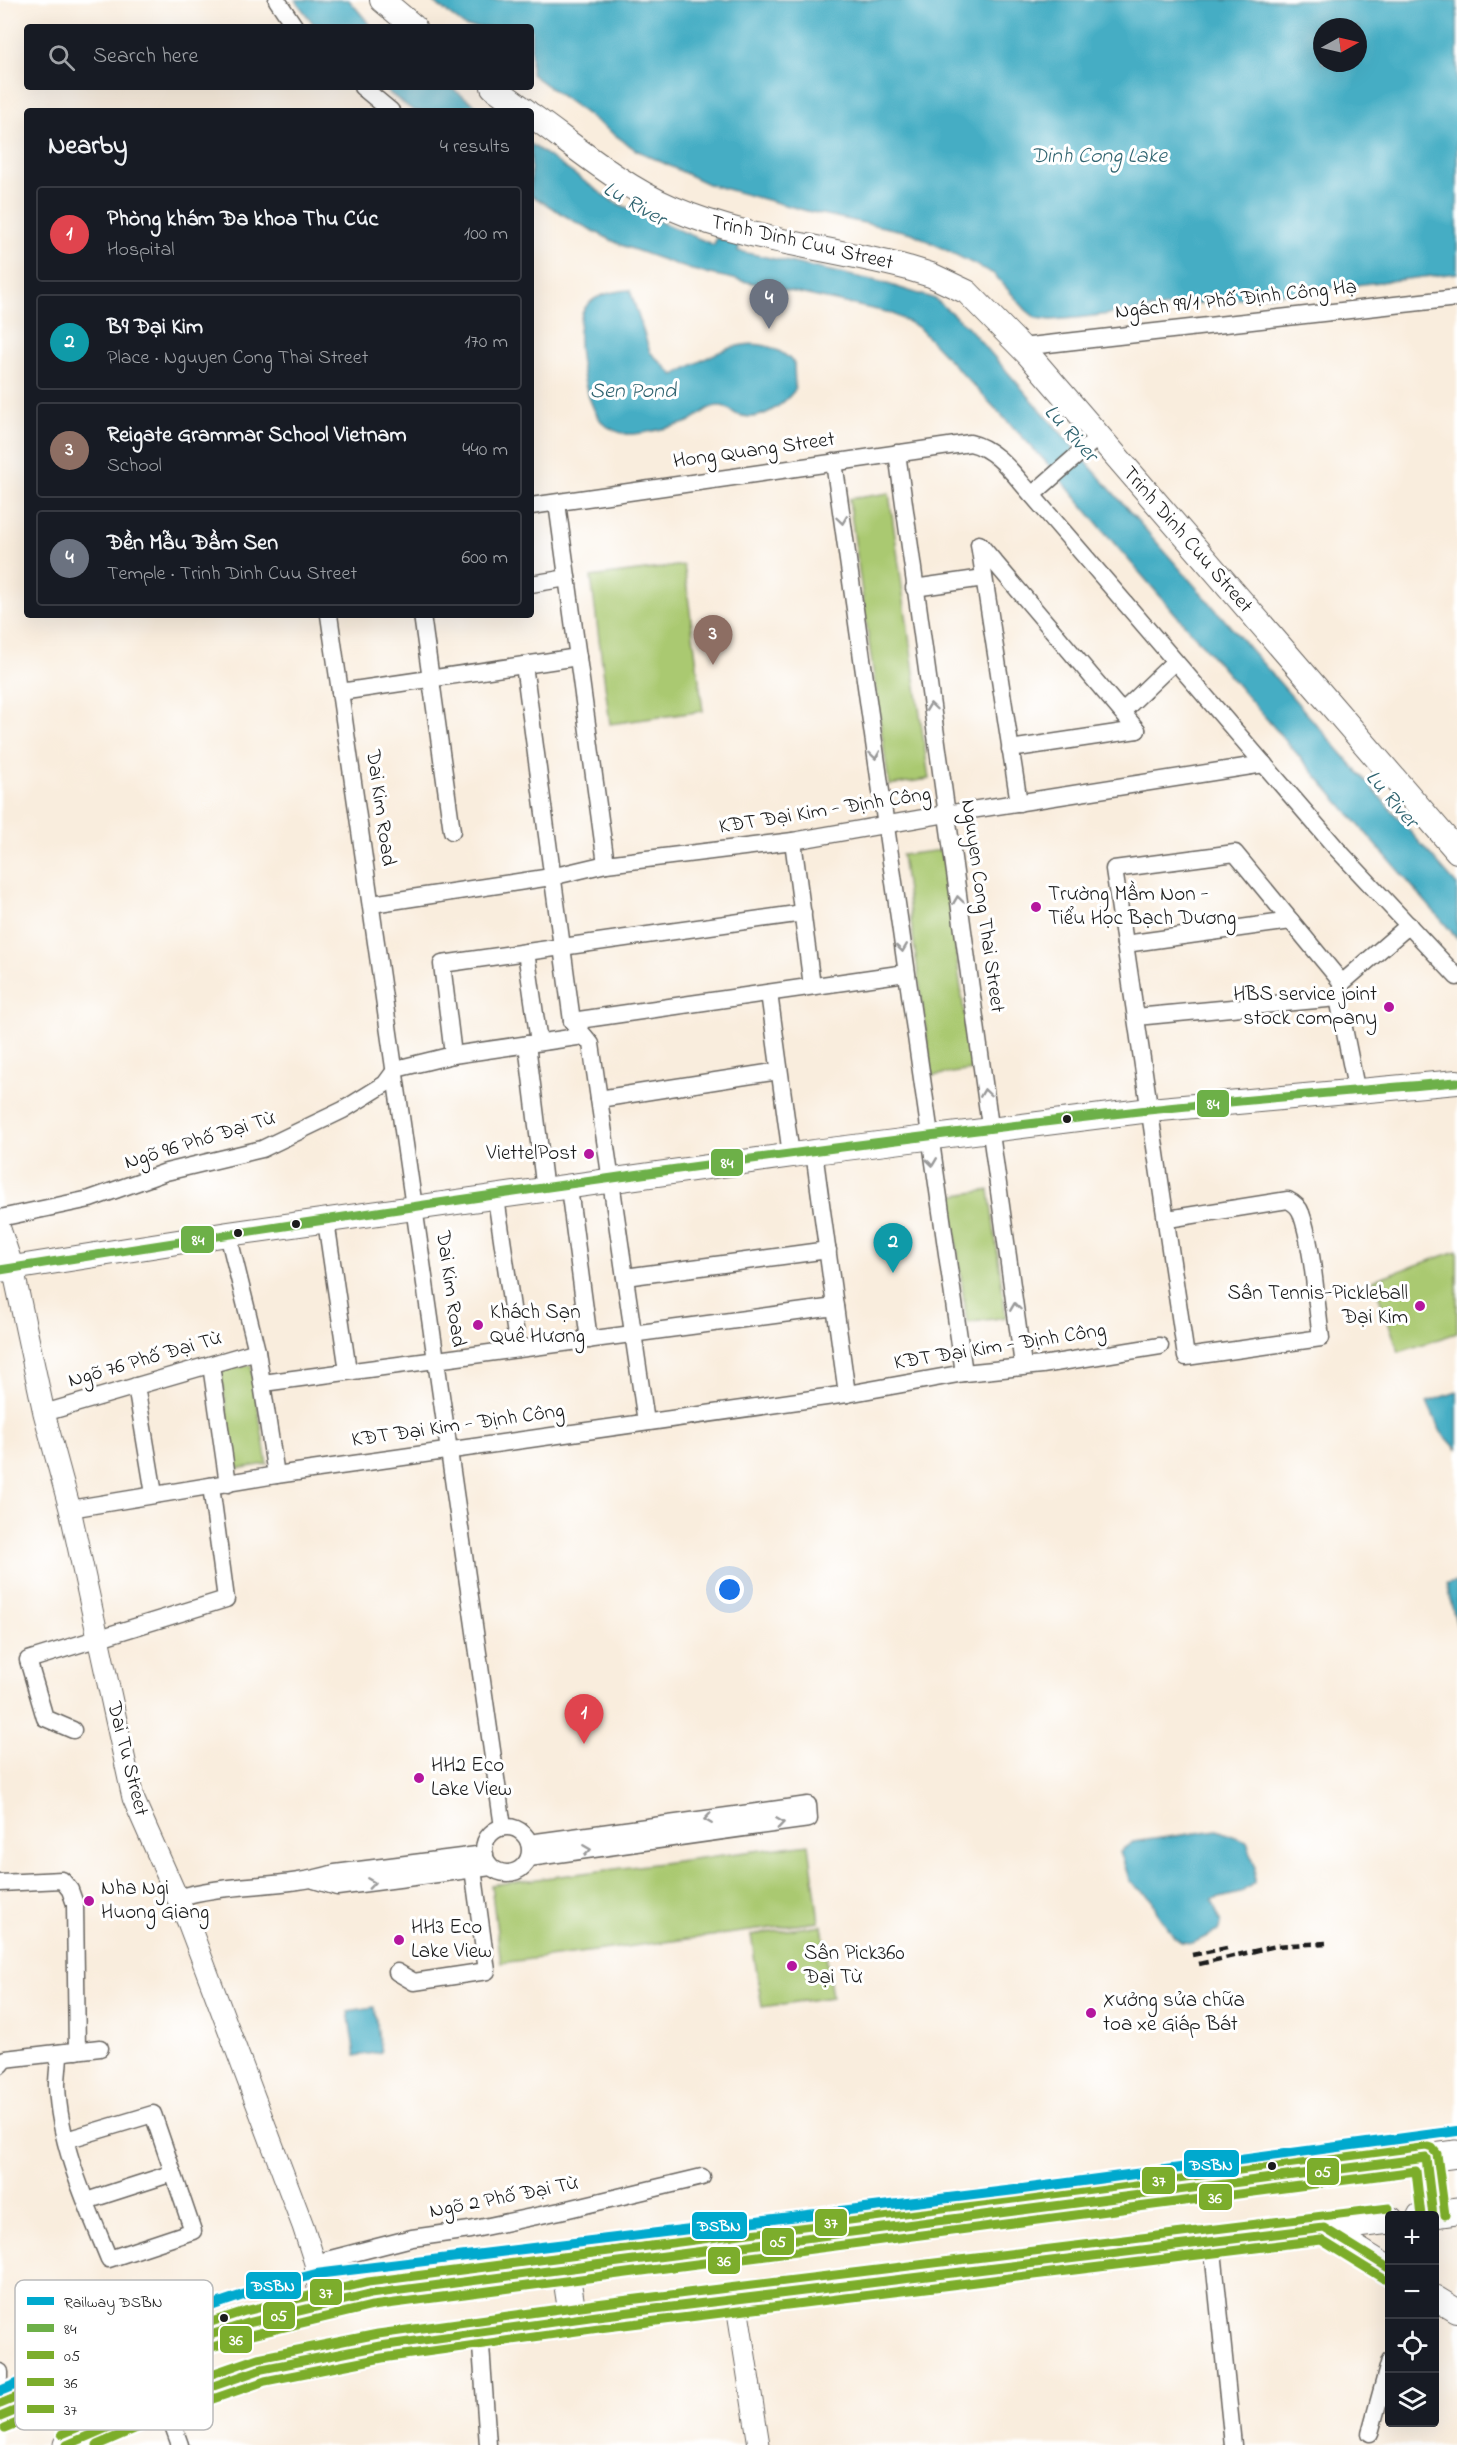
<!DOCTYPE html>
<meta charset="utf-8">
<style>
body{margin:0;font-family:"Indie Flower",sans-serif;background:#20242c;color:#f1f3f6}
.controls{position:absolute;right:18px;bottom:18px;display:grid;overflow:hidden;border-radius:6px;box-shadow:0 6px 24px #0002}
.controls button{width:54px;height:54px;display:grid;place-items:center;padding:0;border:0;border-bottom:2px solid #363941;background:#171b24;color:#f1f3f6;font:30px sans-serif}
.compass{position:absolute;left:1313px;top:18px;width:54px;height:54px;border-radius:50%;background:#171b24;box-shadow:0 6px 24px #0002;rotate:82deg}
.you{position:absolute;left:730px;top:1590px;width:21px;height:21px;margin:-15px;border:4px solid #fff;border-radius:50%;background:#1a73e8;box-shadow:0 0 0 9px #1a73e833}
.badge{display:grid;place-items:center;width:39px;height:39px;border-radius:50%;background:#d690ce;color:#fff;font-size:20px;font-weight:700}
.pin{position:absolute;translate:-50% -50px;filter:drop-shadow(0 2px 3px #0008)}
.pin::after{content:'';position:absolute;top:32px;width:21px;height:18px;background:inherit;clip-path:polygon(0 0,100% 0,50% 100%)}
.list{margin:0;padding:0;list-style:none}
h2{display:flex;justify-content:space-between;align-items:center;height:78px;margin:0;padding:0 24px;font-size:26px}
h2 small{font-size:20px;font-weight:400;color:#9ea1a6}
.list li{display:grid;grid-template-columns:39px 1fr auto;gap:18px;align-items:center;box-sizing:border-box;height:96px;margin:0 12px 12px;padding:0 12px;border:2px solid #363941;border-radius:6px}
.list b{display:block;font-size:22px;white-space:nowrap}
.list p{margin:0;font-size:20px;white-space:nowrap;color:#9ea1a6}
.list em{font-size:20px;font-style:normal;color:#9ea1a6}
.icon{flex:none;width:33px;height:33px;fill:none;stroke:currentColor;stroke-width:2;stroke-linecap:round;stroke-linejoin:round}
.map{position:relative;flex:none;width:1457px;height:2445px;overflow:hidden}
.search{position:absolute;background:#171b24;box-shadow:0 6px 24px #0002;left:24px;top:24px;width:510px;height:66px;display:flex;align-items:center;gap:15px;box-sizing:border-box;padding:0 21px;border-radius:6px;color:#9ea1a6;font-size:22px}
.panel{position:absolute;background:#171b24;box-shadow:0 6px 24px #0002;left:24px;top:108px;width:510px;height:510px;border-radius:6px}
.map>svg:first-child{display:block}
.green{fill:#aac971;stroke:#637246;stroke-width:1.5}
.water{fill:#45adc4;stroke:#306470;stroke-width:1.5;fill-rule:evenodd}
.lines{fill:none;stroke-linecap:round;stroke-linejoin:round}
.minor-casing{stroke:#696560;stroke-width:19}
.tertiary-casing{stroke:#696560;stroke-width:23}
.secondary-casing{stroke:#696560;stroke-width:26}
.primary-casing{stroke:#696560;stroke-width:29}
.minor{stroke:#fff;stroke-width:16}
.tertiary{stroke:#fff;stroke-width:21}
.secondary{stroke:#fff;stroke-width:24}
.primary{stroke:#fff;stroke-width:27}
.rail{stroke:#1c1c1c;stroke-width:4.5;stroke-dasharray:9 4.5;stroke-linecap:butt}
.bus-1-casing{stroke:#fff;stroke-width:14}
.bus-2-casing{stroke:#fff;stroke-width:14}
.bus-3-casing{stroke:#fff;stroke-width:14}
.bus-4-casing{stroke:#fff;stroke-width:14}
.bus-1{stroke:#6db048;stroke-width:9}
.bus-2{stroke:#7cad2c;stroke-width:9}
.bus-3{stroke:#7cad2c;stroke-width:9}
.bus-4{stroke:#7cad2c;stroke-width:9}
.rail-1-casing{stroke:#fff;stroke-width:15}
.rail-1{stroke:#00a9ce;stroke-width:10}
.oneway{stroke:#999}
.poi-dot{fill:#b5179e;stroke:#fff;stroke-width:2}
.bus-dot{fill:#1c1c1c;stroke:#fff;stroke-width:2}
.labels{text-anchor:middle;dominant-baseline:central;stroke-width:6;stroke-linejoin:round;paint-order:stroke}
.street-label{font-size:21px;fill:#1c1c1c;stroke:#fff}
.poi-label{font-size:21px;fill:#1c1c1c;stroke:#fff;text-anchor:start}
.water-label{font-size:22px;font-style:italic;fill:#306470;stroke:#fff}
.key{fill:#fff;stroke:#bbb;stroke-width:1.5}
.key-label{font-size:16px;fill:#1c1c1c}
.line-badge{stroke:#fff;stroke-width:2}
.badge-label{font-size:16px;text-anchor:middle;font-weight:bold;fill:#fff}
</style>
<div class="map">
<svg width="1457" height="2445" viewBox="0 0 1457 2445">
<rect width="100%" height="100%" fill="#fff"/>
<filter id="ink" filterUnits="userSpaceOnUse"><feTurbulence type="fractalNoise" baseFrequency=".0167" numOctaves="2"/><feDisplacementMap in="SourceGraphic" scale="12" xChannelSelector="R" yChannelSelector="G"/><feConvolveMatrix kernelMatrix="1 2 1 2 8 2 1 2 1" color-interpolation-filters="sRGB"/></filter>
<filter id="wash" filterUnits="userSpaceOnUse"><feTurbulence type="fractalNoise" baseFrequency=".008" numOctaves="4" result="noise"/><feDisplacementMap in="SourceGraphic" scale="24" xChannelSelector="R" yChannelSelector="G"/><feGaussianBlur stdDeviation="1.35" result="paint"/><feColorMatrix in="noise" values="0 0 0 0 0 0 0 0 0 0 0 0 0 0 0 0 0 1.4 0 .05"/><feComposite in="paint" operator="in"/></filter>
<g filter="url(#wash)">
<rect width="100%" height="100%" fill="#f9eddd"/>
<!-- green -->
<g class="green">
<polygon points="889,493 929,779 889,785 849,499"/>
<polygon points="684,565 703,711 610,724 591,577"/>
<polygon points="942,850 972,1070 932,1076 902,855"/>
<polygon points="989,1190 1006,1317 967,1323 950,1196"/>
<polygon points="1457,1251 1457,1333 1399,1352 1373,1280"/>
<polygon points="251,1365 267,1464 236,1469 220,1370"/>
<polygon points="809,1844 819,1922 501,1963 491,1885"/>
<polygon points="822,1925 832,1997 762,2007 751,1935"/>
</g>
<!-- water -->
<g class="water">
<polygon points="295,0 349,0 372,27 316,27"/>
<path d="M 431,0 L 1457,0 L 1457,273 L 1076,318 L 1051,320 L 1036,318 L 1026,310 L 994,274 L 912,233 L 807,211 L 708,184 L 636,150 L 531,74 L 531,27 L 466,27 ZM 1322,27 L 1358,27 L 1358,63 L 1322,63 Z"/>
<polygon points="381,87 450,87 484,111 414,111"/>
<polygon points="531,144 614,202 714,245 716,238 740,243 738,251 881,282 935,299 968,327 1457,885 1457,938 1107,535 1047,463 918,327 891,313 692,270 621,245 572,220 531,195"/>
<path d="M 630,290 L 650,352 L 674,375 C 713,355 756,324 794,363 L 795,390 C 782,406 759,424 736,414 C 730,411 727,406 720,406 C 708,405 699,417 688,422 C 677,426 636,436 625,434 C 620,433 608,428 604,424 C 585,408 570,330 585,308 C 594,294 615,291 630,290 Z"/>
<polygon points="1457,1392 1457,1449 1441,1432 1427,1402"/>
<polygon points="1457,1582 1457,1626 1446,1584"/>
<polygon points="1217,1830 1247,1841 1255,1866 1254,1883 1240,1893 1212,1900 1221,1923 1218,1931 1193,1943 1181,1942 1174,1937 1158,1915 1152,1899 1130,1882 1120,1851 1133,1842"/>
<polygon points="374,2007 381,2052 355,2056 348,2011"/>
</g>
</g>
<g filter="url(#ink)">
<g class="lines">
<!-- minor casing -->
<g class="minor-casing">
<g id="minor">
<polyline points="277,0 295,27"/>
<polyline points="362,87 391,111"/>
<polyline points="1021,347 1457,298"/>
<polyline points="897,453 1023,1365"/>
<polyline points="834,462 964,1373"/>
<polyline points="1032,495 1098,437"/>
<polyline points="557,503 606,864"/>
<path d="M 531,506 L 970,443 C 997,449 1014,475 1032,495 L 1337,849 L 1457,977"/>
<polyline points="979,544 1019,803"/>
<polyline points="980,545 1137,730"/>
<polyline points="531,584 567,578"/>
<polyline points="914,588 984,578"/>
<polyline points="329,615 503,1827"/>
<polyline points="422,615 452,831"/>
<polyline points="524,665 572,1021 591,1044 646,1422"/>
<polyline points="340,692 578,657"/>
<polyline points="1122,712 1174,662"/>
<polyline points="1010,749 1137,730"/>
<polyline points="793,841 812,986"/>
<polyline points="372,904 551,877 606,864 793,841 946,814 1264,764"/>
<polyline points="1125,944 1291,921"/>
<polyline points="526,952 539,1042"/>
<polyline points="769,993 791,1155"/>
<polyline points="1136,1017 1338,998"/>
<polyline points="572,1021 906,973"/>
<polyline points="527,1044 545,1191"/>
<polyline points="453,1055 442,964 803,913"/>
<polyline points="1357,1093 1338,998 1342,983 1409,925"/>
<polyline points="599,1099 779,1071"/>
<polyline points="814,1152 847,1394"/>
<polyline points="569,1188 589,1340"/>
<polyline points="496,1198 518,1349"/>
<polyline points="0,1218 90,1199 166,1172 262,1149 343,1110 385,1084 396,1069 453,1055 584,1036"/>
<path d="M 1168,1219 L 1288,1200 C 1294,1203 1299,1207 1301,1213 C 1313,1246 1316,1302 1321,1338 L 1186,1357 L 1114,869 L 1235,853 L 1342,983"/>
<polyline points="326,1221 348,1371"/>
<polyline points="228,1234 257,1351 276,1475"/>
<polyline points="625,1277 828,1250"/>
<polyline points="211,1365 228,1484"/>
<polyline points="263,1383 835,1307"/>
<polyline points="136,1386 154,1494"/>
<polyline points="44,1413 257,1351"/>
<polyline points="70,1509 276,1475 847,1394 964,1373 1042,1365 1160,1346"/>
<polyline points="73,1730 45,1718 28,1660 226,1599 211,1486"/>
<circle cx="507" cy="1850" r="23"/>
<polyline points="529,1858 809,1819 808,1805 529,1843"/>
<polyline points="314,1880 337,1887 491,1867"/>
<polyline points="0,1883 62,1880 70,1890 75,1904 77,2051"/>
<path d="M 177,1898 C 228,1882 284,1889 335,1873 L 485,1854"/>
<polyline points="397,1972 414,1982 487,1971 473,1869"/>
<path d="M 59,2053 C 59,2064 57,2075 57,2085 C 59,2145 87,2205 109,2259 L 193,2231 L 153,2114 L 66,2140"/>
<polyline points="0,2065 5,2059 100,2048"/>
<polyline points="86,2201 173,2173"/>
<polyline points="1212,2241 1233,2445"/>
<polyline points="315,2263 412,2238 470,2230 560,2211 702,2177"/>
<polyline points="480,2332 488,2445"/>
<polyline points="0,2372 0,2378"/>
<polyline points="165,2403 180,2445"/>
<polyline points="1370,2433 1390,2360"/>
</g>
</g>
<!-- tertiary casing -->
<g class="tertiary-casing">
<g id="tertiary">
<polyline points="0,1229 13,1268 44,1413 70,1509 133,1798 188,1922 303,2226 315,2263 320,2306"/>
<polyline points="736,2299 759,2445"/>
</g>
</g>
<!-- secondary casing -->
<g class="secondary-casing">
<g id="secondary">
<polyline points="382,0 414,27"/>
<polyline points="493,87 526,111"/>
<path d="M 531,115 C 576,147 621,186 672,208 C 745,240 832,248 908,268 L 931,275 L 967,292 L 1028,354 L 1457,851"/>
<polyline points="0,1270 228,1234 814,1152 1150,1110 1457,1082"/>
<polyline points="1426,2158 1433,2216"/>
<polyline points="1324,2228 1390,2269"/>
<polyline points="1434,2297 1457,2311"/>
</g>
</g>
<!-- primary casing -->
<g class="primary-casing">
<g id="primary">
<polyline points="1421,2216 1457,2211"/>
<polyline points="565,2267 573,2319"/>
<polyline points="0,2417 160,2351 248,2323 370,2294 1457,2154"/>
<polyline points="67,2445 165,2403 262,2369 380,2346 597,2316 1390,2220"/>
</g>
</g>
<!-- minor -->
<use href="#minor" class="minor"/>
<!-- tertiary -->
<use href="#tertiary" class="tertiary"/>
<!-- secondary -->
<use href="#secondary" class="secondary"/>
<!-- primary -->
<use href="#primary" class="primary"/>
<!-- rail -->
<g class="rail">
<polyline points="1192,1955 1227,1948"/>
<polyline points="1199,1964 1276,1946 1326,1943"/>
</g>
<!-- bus-1 casing -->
<g class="bus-1-casing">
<path id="bus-1" d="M 0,1270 C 381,1210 764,1153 1148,1110 C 1251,1099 1354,1091 1457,1082"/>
</g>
<!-- bus-2 casing -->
<g class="bus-2-casing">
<g id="bus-2">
<polyline points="0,2417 160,2351 248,2323 370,2294 1426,2158 1433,2216"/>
<polyline points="67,2445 165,2403 262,2369 380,2346 597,2316 1324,2228 1390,2269"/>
</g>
</g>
<!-- bus-3 casing -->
<g class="bus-3-casing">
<g id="bus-3">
<polyline points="5,2428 164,2362 251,2335 372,2306 1416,2171 1421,2216"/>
<polyline points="97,2445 169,2414 265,2381 382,2358 599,2328 1321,2240 1384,2279"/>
</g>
</g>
<!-- bus-4 casing -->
<g class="bus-4-casing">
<g id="bus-4">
<polyline points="0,2404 156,2340 245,2311 368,2282 1426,2146 1432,2148 1437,2154 1445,2215"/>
<polyline points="62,2434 160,2392 258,2358 378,2334 596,2304 1389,2208"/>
</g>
</g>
<!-- bus-1 -->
<use href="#bus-1" class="bus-1"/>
<!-- bus-2 -->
<use href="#bus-2" class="bus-2"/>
<!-- bus-3 -->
<use href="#bus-3" class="bus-3"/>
<!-- bus-4 -->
<use href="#bus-4" class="bus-4"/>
<!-- rail-1 casing -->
<g class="rail-1-casing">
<path id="rail-1" d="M 0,2391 C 104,2348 206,2301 316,2274 L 1015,2190 L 1457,2131"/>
</g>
<!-- rail-1 -->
<use href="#rail-1" class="rail-1"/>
</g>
<!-- one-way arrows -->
<defs><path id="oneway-chevron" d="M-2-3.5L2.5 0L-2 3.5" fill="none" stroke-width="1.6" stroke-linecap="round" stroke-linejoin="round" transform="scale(1.5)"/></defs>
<g class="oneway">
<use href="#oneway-chevron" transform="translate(842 520) rotate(82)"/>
<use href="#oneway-chevron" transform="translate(931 707) rotate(-98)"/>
<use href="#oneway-chevron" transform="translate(875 755) rotate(82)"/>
<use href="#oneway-chevron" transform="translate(958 900) rotate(-98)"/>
<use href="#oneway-chevron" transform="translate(902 948) rotate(82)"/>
<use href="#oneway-chevron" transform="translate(985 1093) rotate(-98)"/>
<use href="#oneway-chevron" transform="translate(932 1162) rotate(82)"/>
<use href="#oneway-chevron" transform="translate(1015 1307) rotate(-98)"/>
<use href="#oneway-chevron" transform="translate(708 1819) rotate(172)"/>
<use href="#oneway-chevron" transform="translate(780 1823) rotate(-8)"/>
<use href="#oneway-chevron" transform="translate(587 1850) rotate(-8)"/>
<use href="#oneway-chevron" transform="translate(371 1883) rotate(-8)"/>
</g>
</g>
<!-- markers -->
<g class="poi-dot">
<circle cx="1036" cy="907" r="6"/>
<circle cx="1389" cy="1007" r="6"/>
<circle cx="589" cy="1154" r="6"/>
<circle cx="1420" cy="1306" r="6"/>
<circle cx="478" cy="1325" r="6"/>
<circle cx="419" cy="1778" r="6"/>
<circle cx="89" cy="1901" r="6"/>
<circle cx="399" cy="1940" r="6"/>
<circle cx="792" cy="1966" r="6"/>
<circle cx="1091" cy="2013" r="6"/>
</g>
<g class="bus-dot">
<circle cx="1067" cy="1119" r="5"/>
<circle cx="296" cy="1224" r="5"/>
<circle cx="238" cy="1233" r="5"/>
<circle cx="1272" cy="2166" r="5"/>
<circle cx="224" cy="2318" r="5"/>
</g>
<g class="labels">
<!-- street labels -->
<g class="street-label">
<text transform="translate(802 243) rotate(13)">Trinh Dinh Cuu Street</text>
<text transform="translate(1236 300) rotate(-6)">Ngách 99/1 Phố Định Công Hạ</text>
<text transform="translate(754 451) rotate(-8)">Hong Quang Street</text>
<text transform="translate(1187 540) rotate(49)">Trinh Dinh Cuu Street</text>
<text transform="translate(380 808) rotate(82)">Dai Kim Road</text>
<text transform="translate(825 811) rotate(-9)">KĐT Đại Kim - Định Công</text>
<text transform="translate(982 906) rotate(82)">Nguyen Cong Thai Street</text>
<text transform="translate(200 1141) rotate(-17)">Ngõ 96 Phố Đại Từ</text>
<text transform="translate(450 1289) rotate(82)">Dai Kim Road</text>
<text transform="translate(1000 1347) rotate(-9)">KĐT Đại Kim - Định Công</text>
<text transform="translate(145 1360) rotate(-16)">Ngõ 76 Phố Đại Từ</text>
<text transform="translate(458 1426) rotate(-8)">KĐT Đại Kim - Định Công</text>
<text transform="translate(127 1759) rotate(76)">Dai Tu Street</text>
<text transform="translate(504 2198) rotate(-11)">Ngõ 2 Phố Đại Từ</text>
</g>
<!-- poi labels -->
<g class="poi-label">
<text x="1048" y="895">Trường Mầm Non -<tspan x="1048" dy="24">Tiểu Học Bạch Dương</tspan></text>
<text x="1377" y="995" text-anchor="end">HBS service joint<tspan x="1377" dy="24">stock company</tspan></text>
<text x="577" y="1154" text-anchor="end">ViettelPost</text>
<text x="1408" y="1294" text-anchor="end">Sân Tennis-Pickleball<tspan x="1408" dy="24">Đại Kim</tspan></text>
<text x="490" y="1313">Khách Sạn<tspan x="490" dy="24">Quê Hương</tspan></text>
<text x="431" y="1766">HH2 Eco<tspan x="431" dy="24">Lake View</tspan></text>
<text x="101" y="1889">Nha Ngi<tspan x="101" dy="24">Huong Giang</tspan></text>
<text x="411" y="1928">HH3 Eco<tspan x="411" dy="24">Lake View</tspan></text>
<text x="804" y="1954">Sân Pick360<tspan x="804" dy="24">Đại Từ</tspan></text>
<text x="1103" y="2001">Xưởng sửa chữa<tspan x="1103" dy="24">toa xe Giáp Bát</tspan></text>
</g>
<!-- water labels -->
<g class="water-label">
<text x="1099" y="157">Dinh Cong Lake</text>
<text transform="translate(634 205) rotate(30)">Lu River</text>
<text x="633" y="392">Sen Pond</text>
<text transform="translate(1070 434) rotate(48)">Lu River</text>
<text transform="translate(1391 800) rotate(49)">Lu River</text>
</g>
</g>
<!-- legend -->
<rect x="15" y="2280" width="198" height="150" rx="9" class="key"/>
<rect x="27" y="2297" width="27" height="8" fill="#00a9ce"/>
<rect x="27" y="2324" width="27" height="8" fill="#6db048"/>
<rect x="27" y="2351" width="27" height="8" fill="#7cad2c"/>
<rect x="27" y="2378" width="27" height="8" fill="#7cad2c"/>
<rect x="27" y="2405" width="27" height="8" fill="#7cad2c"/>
<g class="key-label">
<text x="64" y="2307">Railway ĐSBN</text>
<text x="64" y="2334">84</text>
<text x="64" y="2361">05</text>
<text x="64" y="2388">36</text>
<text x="64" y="2415">37</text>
</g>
<g class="line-badge">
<rect x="1196" y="1089" width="34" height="29" rx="6" fill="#6db048"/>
<rect x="710" y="1148" width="34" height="29" rx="6" fill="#6db048"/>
<rect x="180" y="1225" width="35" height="29" rx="6" fill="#6db048"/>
<rect x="1183" y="2149" width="57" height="29" rx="6" fill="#00a9ce"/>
<rect x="1306" y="2157" width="34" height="29" rx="6" fill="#7cad2c"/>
<rect x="1141" y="2166" width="35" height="29" rx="6" fill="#7cad2c"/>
<rect x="1198" y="2183" width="35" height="28" rx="6" fill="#7cad2c"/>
<rect x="814" y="2208" width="34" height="29" rx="6" fill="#7cad2c"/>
<rect x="691" y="2211" width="57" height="29" rx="6" fill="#00a9ce"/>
<rect x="761" y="2227" width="34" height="29" rx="6" fill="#7cad2c"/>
<rect x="707" y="2246" width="34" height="29" rx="6" fill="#7cad2c"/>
<rect x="245" y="2271" width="57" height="29" rx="6" fill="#00a9ce"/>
<rect x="309" y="2278" width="34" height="28" rx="6" fill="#7cad2c"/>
<rect x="262" y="2301" width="34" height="29" rx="6" fill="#7cad2c"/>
<rect x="219" y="2325" width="34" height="29" rx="6" fill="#7cad2c"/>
</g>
<g class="badge-label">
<text x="1213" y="1109">84</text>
<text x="727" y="1168">84</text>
<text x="198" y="1245">84</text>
<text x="1211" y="2170">ĐSBN</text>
<text x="1323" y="2177">05</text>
<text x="1159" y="2186">37</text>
<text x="1215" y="2203">36</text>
<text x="831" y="2228">37</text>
<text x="719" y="2231">ĐSBN</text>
<text x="778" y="2247">05</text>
<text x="724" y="2266">36</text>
<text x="273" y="2291">ĐSBN</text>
<text x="326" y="2298">37</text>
<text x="279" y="2321">05</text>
<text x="236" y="2345">36</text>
</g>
</svg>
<div class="controls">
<button>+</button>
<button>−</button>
<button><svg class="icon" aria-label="locate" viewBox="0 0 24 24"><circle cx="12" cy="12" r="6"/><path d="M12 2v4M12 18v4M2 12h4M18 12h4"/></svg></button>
<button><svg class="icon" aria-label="layers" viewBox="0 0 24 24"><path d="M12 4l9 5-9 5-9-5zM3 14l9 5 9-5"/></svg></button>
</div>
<svg class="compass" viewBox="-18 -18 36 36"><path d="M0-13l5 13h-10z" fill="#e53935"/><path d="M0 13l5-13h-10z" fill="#9ea1a6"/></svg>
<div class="you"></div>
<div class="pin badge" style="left:584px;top:1744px;background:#e0444e">1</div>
<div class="pin badge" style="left:893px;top:1273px;background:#0f9aa8">2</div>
<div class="pin badge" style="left:713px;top:665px;background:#8d6e63">3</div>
<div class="pin badge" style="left:769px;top:329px;background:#6b7280">4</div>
<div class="search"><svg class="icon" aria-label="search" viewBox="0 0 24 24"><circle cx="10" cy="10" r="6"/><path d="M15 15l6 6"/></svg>Search here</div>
<section class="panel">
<h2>Nearby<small>4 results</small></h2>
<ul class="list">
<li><span class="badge" style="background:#e0444e">1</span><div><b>Phòng khám Đa khoa Thu Cúc</b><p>Hospital</p></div><em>100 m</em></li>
<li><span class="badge" style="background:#0f9aa8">2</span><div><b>B9 Đại Kim</b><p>Place · Nguyen Cong Thai Street</p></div><em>170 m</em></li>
<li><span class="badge" style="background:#8d6e63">3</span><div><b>Reigate Grammar School Vietnam</b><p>School</p></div><em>440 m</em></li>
<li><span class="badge" style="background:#6b7280">4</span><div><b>Đền Mẫu Đầm Sen</b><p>Temple · Trinh Dinh Cuu Street</p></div><em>600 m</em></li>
</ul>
</section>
</div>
